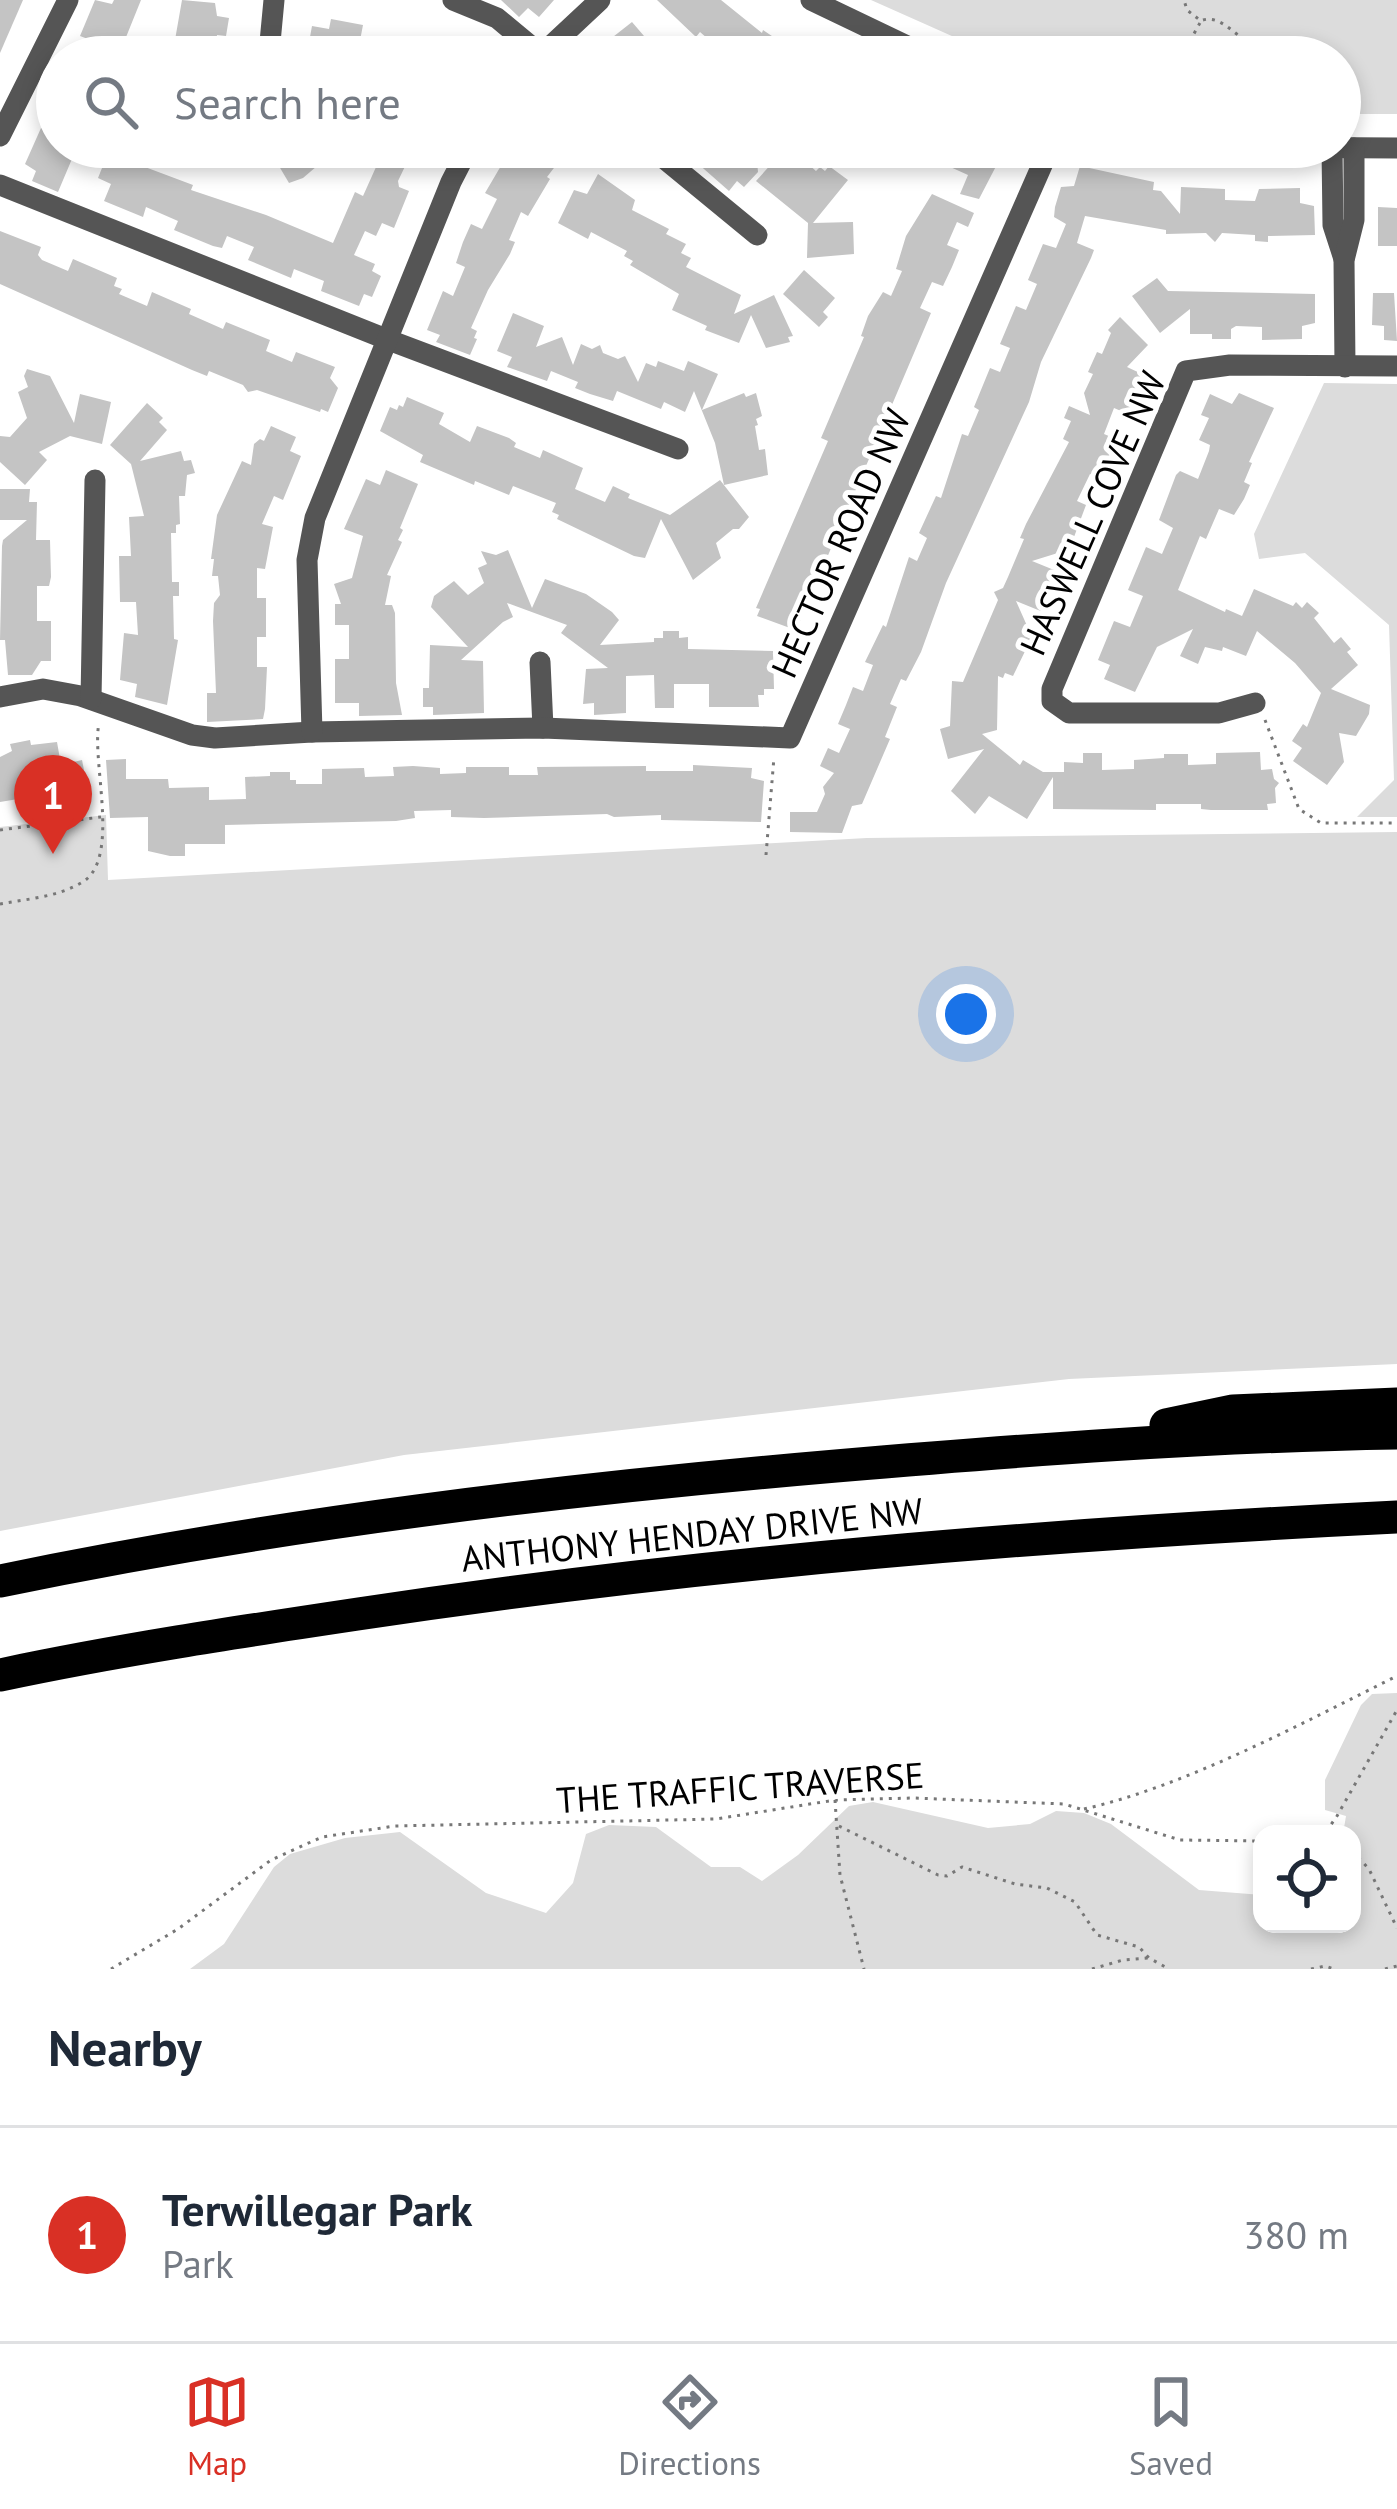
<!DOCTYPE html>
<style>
body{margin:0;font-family:"PT Sans",sans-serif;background:#f6f6f7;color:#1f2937}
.controls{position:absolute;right:36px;bottom:36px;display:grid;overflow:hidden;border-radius:24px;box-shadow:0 6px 18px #0003}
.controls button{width:108px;height:108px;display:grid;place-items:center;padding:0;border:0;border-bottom:3px solid #e0e1e3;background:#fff;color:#1f2937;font:60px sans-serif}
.you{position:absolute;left:966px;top:1014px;width:42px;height:42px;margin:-30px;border:9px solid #fff;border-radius:50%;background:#1a73e8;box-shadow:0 0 0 18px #1a73e833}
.badge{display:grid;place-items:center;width:78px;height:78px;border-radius:50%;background:#d93025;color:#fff;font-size:39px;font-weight:700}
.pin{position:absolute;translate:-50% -99px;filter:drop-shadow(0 3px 6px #0008)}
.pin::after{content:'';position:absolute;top:63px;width:42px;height:36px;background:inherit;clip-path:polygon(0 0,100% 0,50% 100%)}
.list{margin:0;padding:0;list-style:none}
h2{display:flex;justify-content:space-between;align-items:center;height:156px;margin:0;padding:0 48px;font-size:51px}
h2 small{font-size:39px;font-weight:400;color:#747a83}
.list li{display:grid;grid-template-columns:78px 1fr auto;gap:36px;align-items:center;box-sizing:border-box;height:216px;padding:0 48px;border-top:3px solid #e0e1e3}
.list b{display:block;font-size:45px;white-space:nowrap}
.list p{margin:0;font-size:39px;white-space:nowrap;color:#747a83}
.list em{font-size:39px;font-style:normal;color:#747a83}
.icon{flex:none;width:66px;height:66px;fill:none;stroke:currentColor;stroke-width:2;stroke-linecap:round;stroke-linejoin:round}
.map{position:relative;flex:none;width:1397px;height:1969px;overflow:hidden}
.search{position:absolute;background:#fff;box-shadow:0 6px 18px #0003;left:36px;right:36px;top:36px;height:132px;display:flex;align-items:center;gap:30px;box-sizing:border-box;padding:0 42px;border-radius:66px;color:#747a83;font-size:45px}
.sheet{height:372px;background:#fff}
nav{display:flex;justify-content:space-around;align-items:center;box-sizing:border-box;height:168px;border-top:3px solid #e0e1e3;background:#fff;font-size:33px;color:#747a83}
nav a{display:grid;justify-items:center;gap:6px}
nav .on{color:#d93025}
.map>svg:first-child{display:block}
.green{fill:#dcdcdc}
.building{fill:#c4c4c4}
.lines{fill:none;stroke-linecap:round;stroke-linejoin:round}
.path{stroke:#777;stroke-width:3;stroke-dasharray:3 6;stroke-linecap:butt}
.minor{stroke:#555;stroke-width:21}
.highway{stroke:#000;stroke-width:33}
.labels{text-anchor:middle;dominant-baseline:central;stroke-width:10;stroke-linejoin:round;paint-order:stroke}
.street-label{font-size:36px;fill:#000;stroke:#fff}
</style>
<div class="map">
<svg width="1397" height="1969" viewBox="0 0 1397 1969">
<rect width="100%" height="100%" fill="#fff"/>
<!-- green -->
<g class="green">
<polygon points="871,0 1397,0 1397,114 1340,114 1340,57 999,57"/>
<polygon points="1324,383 1397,384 1397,817 1357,817 1394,780 1389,625 1305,553 1259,559 1254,534"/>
<polygon points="106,815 108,880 867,838 1397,832 1397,1364 1069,1379 404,1455 0,1531 0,827"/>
<polygon points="1397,1693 1397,1969 190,1969 224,1944 274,1867 290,1854 345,1838 400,1832 486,1893 546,1913 573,1883 586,1834 609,1825 656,1827 711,1867 740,1867 762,1881 798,1855 849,1806 873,1802 988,1828 1030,1824 1056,1811 1084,1813 1111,1824 1199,1890 1262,1895 1262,1924 1352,1924 1352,1834 1343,1834 1346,1816 1325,1810 1325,1780 1361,1705 1372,1694"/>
</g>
<!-- building -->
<g class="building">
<polygon points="0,0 23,0 0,53"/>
<polygon points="95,0 112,4 114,0 141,0 118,57 87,57 89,53 83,50 88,39 80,36"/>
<polygon points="182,0 215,3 217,16 229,18 226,36 217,35 215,57 172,57"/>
<polygon points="501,0 554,0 539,17 528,8 519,17"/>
<polygon points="657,0 721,0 762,33 763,30 803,57 731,57 734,51 716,53 715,45 700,32 696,37"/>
<polygon points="331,19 363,25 357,56 340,53 340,57 316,57 318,49 308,48 312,26 329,29"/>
<polygon points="632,22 650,43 637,57 600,57 609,48 604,44"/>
<polygon points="440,38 474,57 427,57"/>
<polygon points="41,128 57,134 57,147 77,147 58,192 32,181 36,171 25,164"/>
<polygon points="277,147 306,147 317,166 303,178 289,183 270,151"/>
<polygon points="385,147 430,147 422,162 410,156 398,181 399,187 409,191 394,228 382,223 376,236 365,231 354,255 375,264 372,271 381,276 372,297 364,294 359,306 321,291 324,281 294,269 291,278 248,260 254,247 227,236 222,248 213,246 174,230 178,221 146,207 143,217 104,201 111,184 98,178 110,148 139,160 137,164 193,185 191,190 266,215 333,243 355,192 363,196"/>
<polygon points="512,147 570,147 547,177 550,179 528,216 521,212 509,240 515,242 510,254 488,290 471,328 477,331 474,338 477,339 470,355 436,342 440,335 427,330 443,291 453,296 465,267 456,263 463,242 471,224 482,229 497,199 485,193"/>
<polygon points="679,147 732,147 726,153 756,150 758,172 744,187 737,181 729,191"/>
<polygon points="906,147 1006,147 979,199 960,194 968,175"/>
<polygon points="784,150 789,155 793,151 816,171 820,167 825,171 829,166 848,180 813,223 853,222 854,254 807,258 808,223 756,181"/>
<polygon points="1080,166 1154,182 1153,190 1161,191 1180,214 1181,187 1225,189 1225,200 1255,201 1259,189 1300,188 1300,203 1314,206 1315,235 1268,236 1268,242 1255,241 1255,235 1222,233 1215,242 1206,233 1166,234 1166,230 1085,216 1077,243 1094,250 1091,258 1041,362 1029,402 946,583 921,652 906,681 901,679 890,704 897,707 885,737 890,739 862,804 852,806 842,833 790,832 790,812 817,812 825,794 823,787 834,773 820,766 828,748 839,753 850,729 838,724 846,705 853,687 863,691 873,665 865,662 883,625 886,627 909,557 917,561 927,538 919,533 936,496 941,498 962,434 968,436 979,410 974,407 990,368 1000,372 1010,348 1000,344 1016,306 1026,310 1037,284 1028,280 1043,244 1056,248 1066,224 1054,217 1055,207 1061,187 1074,186"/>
<polygon points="598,174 635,200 632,210 669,229 666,234 686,244 681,253 691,258 686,267 741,295 734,314 774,295 793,336 788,337 790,342 766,348 751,315 739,343 705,330 707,326 672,310 679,294 630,265 633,261 624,256 627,251 591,232 588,239 558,223 574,190 587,194"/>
<polygon points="932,194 974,213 968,227 957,222 947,245 959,250 952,267 943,286 932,282 920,308 931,313 798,626 792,624 790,628 757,616 760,609 756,608 828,441 821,438 864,337 861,336 868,316 883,292 891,296 902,271 896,269 906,236"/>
<polygon points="1378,207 1397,208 1397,246 1378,246"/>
<polygon points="0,231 41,247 38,255 42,260 68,271 73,259 117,278 114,286 122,289 119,294 147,306 152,292 191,309 189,314 223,329 226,322 270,340 266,351 292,362 296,352 335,367 330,378 338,388 328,412 321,409 320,412 257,390 248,392 243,385 209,371 207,376 192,370 0,284"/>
<polygon points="804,270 835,298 823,312 828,317 819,327 783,294"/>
<polygon points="1157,278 1168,291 1315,294 1315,323 1302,326 1302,339 1262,340 1262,327 1236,326 1231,329 1231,339 1212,339 1212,334 1190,334 1190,309 1160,333 1132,296"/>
<polygon points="1373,293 1394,293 1397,341 1384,340 1384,326 1372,325"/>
<polygon points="513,313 544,326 536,347 562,337 573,365 581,344 592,349 600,345 603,353 618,359 625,356 638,382 646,363 656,367 658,361 684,371 688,361 718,374 702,410 744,393 746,397 756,393 762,416 756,419 758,425 755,426 759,450 765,449 768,475 724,485 715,443 694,391 685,412 664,402 661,409 617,391 613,401 590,394 575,388 578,382 551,371 547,381 507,367 512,357 497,351"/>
<polygon points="1120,317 1148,345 1127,367 1142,374 1136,395 1128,414 1114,408 1104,434 1116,439 1100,478 1090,474 1077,501 1086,505 1071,545 1065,543 1061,552 1032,561 1059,572 1043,612 1016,601 1028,628 1024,636 1031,639 1013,676 1005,673 1003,678 998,676 997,730 982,734 1020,765 1023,760 1043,772 1064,772 1064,762 1083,763 1083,753 1102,753 1102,770 1134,769 1134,760 1164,758 1164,754 1188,754 1188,765 1216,764 1216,753 1260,752 1261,770 1272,769 1274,779 1279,783 1275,788 1276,803 1267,804 1268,810 1211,810 1201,809 1201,804 1156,804 1156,810 1053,809 1053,777 1027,819 989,796 975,814 951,791 984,749 948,759 940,729 950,726 952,681 963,682 998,600 994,592 1003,588 1008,577 1024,539 1020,538 1026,524 1069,442 1063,439 1071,421 1064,418 1069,406 1090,415 1084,393 1093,374 1088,372 1097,352 1102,354 1111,333 1108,330"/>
<polygon points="27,369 50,376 74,423 80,394 111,402 102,444 70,436 39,452 47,460 25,485 0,462 0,436 10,437 27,418 18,392 28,387 24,376"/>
<polygon points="1239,393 1274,408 1249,462 1252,463 1244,482 1250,485 1244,499 1234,515 1219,509 1206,539 1200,536 1178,590 1225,612 1226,609 1242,616 1254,589 1293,606 1296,602 1302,608 1307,602 1319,613 1314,618 1334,643 1341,637 1351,649 1347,652 1358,665 1331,689 1370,705 1369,714 1356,736 1339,733 1344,762 1327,785 1293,761 1302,748 1292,741 1303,724 1307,727 1321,693 1295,663 1257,631 1246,656 1223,647 1222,651 1205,647 1198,664 1180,656 1193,629 1157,647 1135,692 1104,679 1110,665 1098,660 1114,621 1130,627 1143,596 1128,590 1146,547 1162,554 1173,528 1159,520 1176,475 1180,471 1198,479 1209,451 1210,445 1199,440 1209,418 1201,415 1210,394 1232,404"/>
<polygon points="407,397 444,413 439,424 470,442 477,426 509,438 516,443 514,447 540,458 543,450 583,468 575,489 605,502 613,486 630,494 628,498 670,515 720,480 749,517 739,529 733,529 716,543 721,558 693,580 661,519 645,558 634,556 557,519 559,515 552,512 556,503 513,486 509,495 475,481 474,485 420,462 423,455 380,431 390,407 397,410 399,405 403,407"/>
<polygon points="147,403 163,418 159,422 167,430 140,461 181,451 184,461 191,460 195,473 187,475 185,496 179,496 180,524 176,525 176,533 171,533 172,582 179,582 179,596 173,596 174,639 178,640 167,705 135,697 137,684 120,680 124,633 138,635 136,602 120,602 119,556 131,556 129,517 144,516 131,464 110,445"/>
<polygon points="271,426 296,437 290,451 301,456 283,500 274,496 262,524 273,527 265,569 257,568 257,598 266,598 266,637 257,637 257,667 267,667 265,709 263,719 207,722 207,693 216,693 213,621 214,603 220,595 218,576 212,576 214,559 211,559 217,515 242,461 251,465 254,444 260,439 264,441"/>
<polygon points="386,470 418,484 400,528 403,530 398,540 402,542 387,575 391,576 385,605 392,605 395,613 396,683 402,715 359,716 359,703 335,703 335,659 349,659 349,625 335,625 335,604 341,604 334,584 352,578 363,536 344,529 366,479 380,485"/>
<polygon points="0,489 30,489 29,502 37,502 36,540 50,540 51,577 49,586 37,586 37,621 51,621 51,661 41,661 32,675 8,675 5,640 0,640 2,546 3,540 27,520 0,520"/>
<polygon points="508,550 532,608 545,579 586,594 612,612 619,620 600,645 654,642 654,638 663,638 663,631 679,631 679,638 688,637 688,649 773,651 774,689 764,689 764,695 758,695 759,707 709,707 709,684 674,684 674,708 655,708 654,675 626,676 626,713 594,715 594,703 583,704 586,669 608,668 561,633 567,625 507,603 513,617 503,622 461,660 483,661 484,713 433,715 433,707 423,707 423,688 429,688 430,645 468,647 431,607 434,596 454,581 468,595 484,583 478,568 487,564 481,551 496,555"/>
<polygon points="30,740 31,745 57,742 61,765 82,760 88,790 79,791 81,800 39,812 36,796 0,802 0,757 12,751 10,744"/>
<polygon points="126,759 126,779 168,779 169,788 209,787 209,800 246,799 245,777 270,776 270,772 290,772 290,780 296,780 296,784 322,784 322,769 364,768 365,777 394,776 393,767 413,766 440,768 440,774 466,773 466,767 509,767 509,775 538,775 537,767 646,766 646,771 693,771 693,765 712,766 752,768 751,778 764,781 761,822 661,820 661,815 614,817 607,814 484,818 451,817 451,810 414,811 415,818 396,821 225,825 225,844 185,844 185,856 170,856 148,851 148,817 110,818 106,760"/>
</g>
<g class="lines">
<!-- path -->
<g class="path">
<path d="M 1203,20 C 1224,14 1238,43 1259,45"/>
<polyline points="1181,57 1201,21 1187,10 1184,0"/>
<polyline points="1265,720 1299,809 1321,823 1397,823"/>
<polyline points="0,830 101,817"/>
<polyline points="766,855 774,757"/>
<path d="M 0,904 C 27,899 57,897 81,883 C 122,861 91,762 99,723"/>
<polyline points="835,1800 840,1875 864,1969"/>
<path d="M 1084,1809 C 1189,1785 1300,1724 1397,1676"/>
<polyline points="839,1826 938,1875 947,1876 962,1867 1015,1884 1047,1888 1075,1902 1097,1935 1139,1947 1149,1958 1169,1969"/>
<polyline points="1317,1834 1328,1829 1337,1816 1397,1710"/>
<polyline points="1352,1851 1369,1869 1397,1928"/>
<polyline points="111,1969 178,1929 271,1860 322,1837 395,1826 716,1819 835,1800 913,1798 1064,1804 1180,1840 1262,1841"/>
<polyline points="1092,1969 1123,1960 1149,1958"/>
<polyline points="1311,1969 1325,1966 1334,1969"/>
<polyline points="1385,1969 1397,1966"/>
</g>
<!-- minor -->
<g class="minor">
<polyline points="453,0 497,18 544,57"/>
<polyline points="811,0 930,57"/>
<polyline points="269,53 274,0"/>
<polyline points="539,57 600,0"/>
<polyline points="0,136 68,0"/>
<polyline points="650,147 757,235"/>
<polyline points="1213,147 1397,148"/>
<polyline points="1332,148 1333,225 1344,259"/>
<polyline points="0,185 386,339 678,449"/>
<polyline points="1345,367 1344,260 1354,220 1354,148"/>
<polyline points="540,662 543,728"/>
<polyline points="0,697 43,689 81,696 192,735 215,738 312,732 543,728 790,738 1050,147"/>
<polyline points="91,699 95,480"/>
<polyline points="1255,703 1219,713 1069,713 1052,701 1052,689 1186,371 1230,365 1397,366"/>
<polyline points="312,732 307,560 315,518 451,182 469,147"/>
</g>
<!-- highway -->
<g class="highway">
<polyline points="1166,1425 1233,1411 1397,1404"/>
<path d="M 0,1581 C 275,1524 556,1490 836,1466 C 1023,1450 1209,1436 1397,1433"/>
<path d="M 0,1675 C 118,1650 238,1632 358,1614 C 702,1562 1049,1534 1397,1517"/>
</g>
</g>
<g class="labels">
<!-- street labels -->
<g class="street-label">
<text transform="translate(1092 513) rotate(-66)">HASWELL COVE NW</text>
<text transform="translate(840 543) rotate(-66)">HECTOR ROAD NW</text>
<text transform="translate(692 1534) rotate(-6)">ANTHONY HENDAY DRIVE NW</text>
<text transform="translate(740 1787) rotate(-4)">THE TRAFFIC TRAVERSE</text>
</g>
</g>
</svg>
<div class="controls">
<button><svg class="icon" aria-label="locate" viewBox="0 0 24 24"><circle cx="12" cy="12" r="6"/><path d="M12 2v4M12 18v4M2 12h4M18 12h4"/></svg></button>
</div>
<div class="you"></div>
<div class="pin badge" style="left:53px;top:854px">1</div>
<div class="search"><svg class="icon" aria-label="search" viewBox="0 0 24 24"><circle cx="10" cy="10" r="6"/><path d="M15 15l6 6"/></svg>Search here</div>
</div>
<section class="sheet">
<h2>Nearby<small></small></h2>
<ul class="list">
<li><span class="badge">1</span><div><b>Terwillegar Park</b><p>Park</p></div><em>380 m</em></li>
</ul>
</section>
<nav>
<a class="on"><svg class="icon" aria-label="map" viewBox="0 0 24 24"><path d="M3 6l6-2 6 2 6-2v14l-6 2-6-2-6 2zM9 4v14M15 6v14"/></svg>Map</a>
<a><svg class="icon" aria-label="directions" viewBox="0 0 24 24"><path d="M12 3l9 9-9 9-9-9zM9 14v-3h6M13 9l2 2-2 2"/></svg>Directions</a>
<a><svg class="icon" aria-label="saved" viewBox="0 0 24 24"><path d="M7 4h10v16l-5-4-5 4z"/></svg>Saved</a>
</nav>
